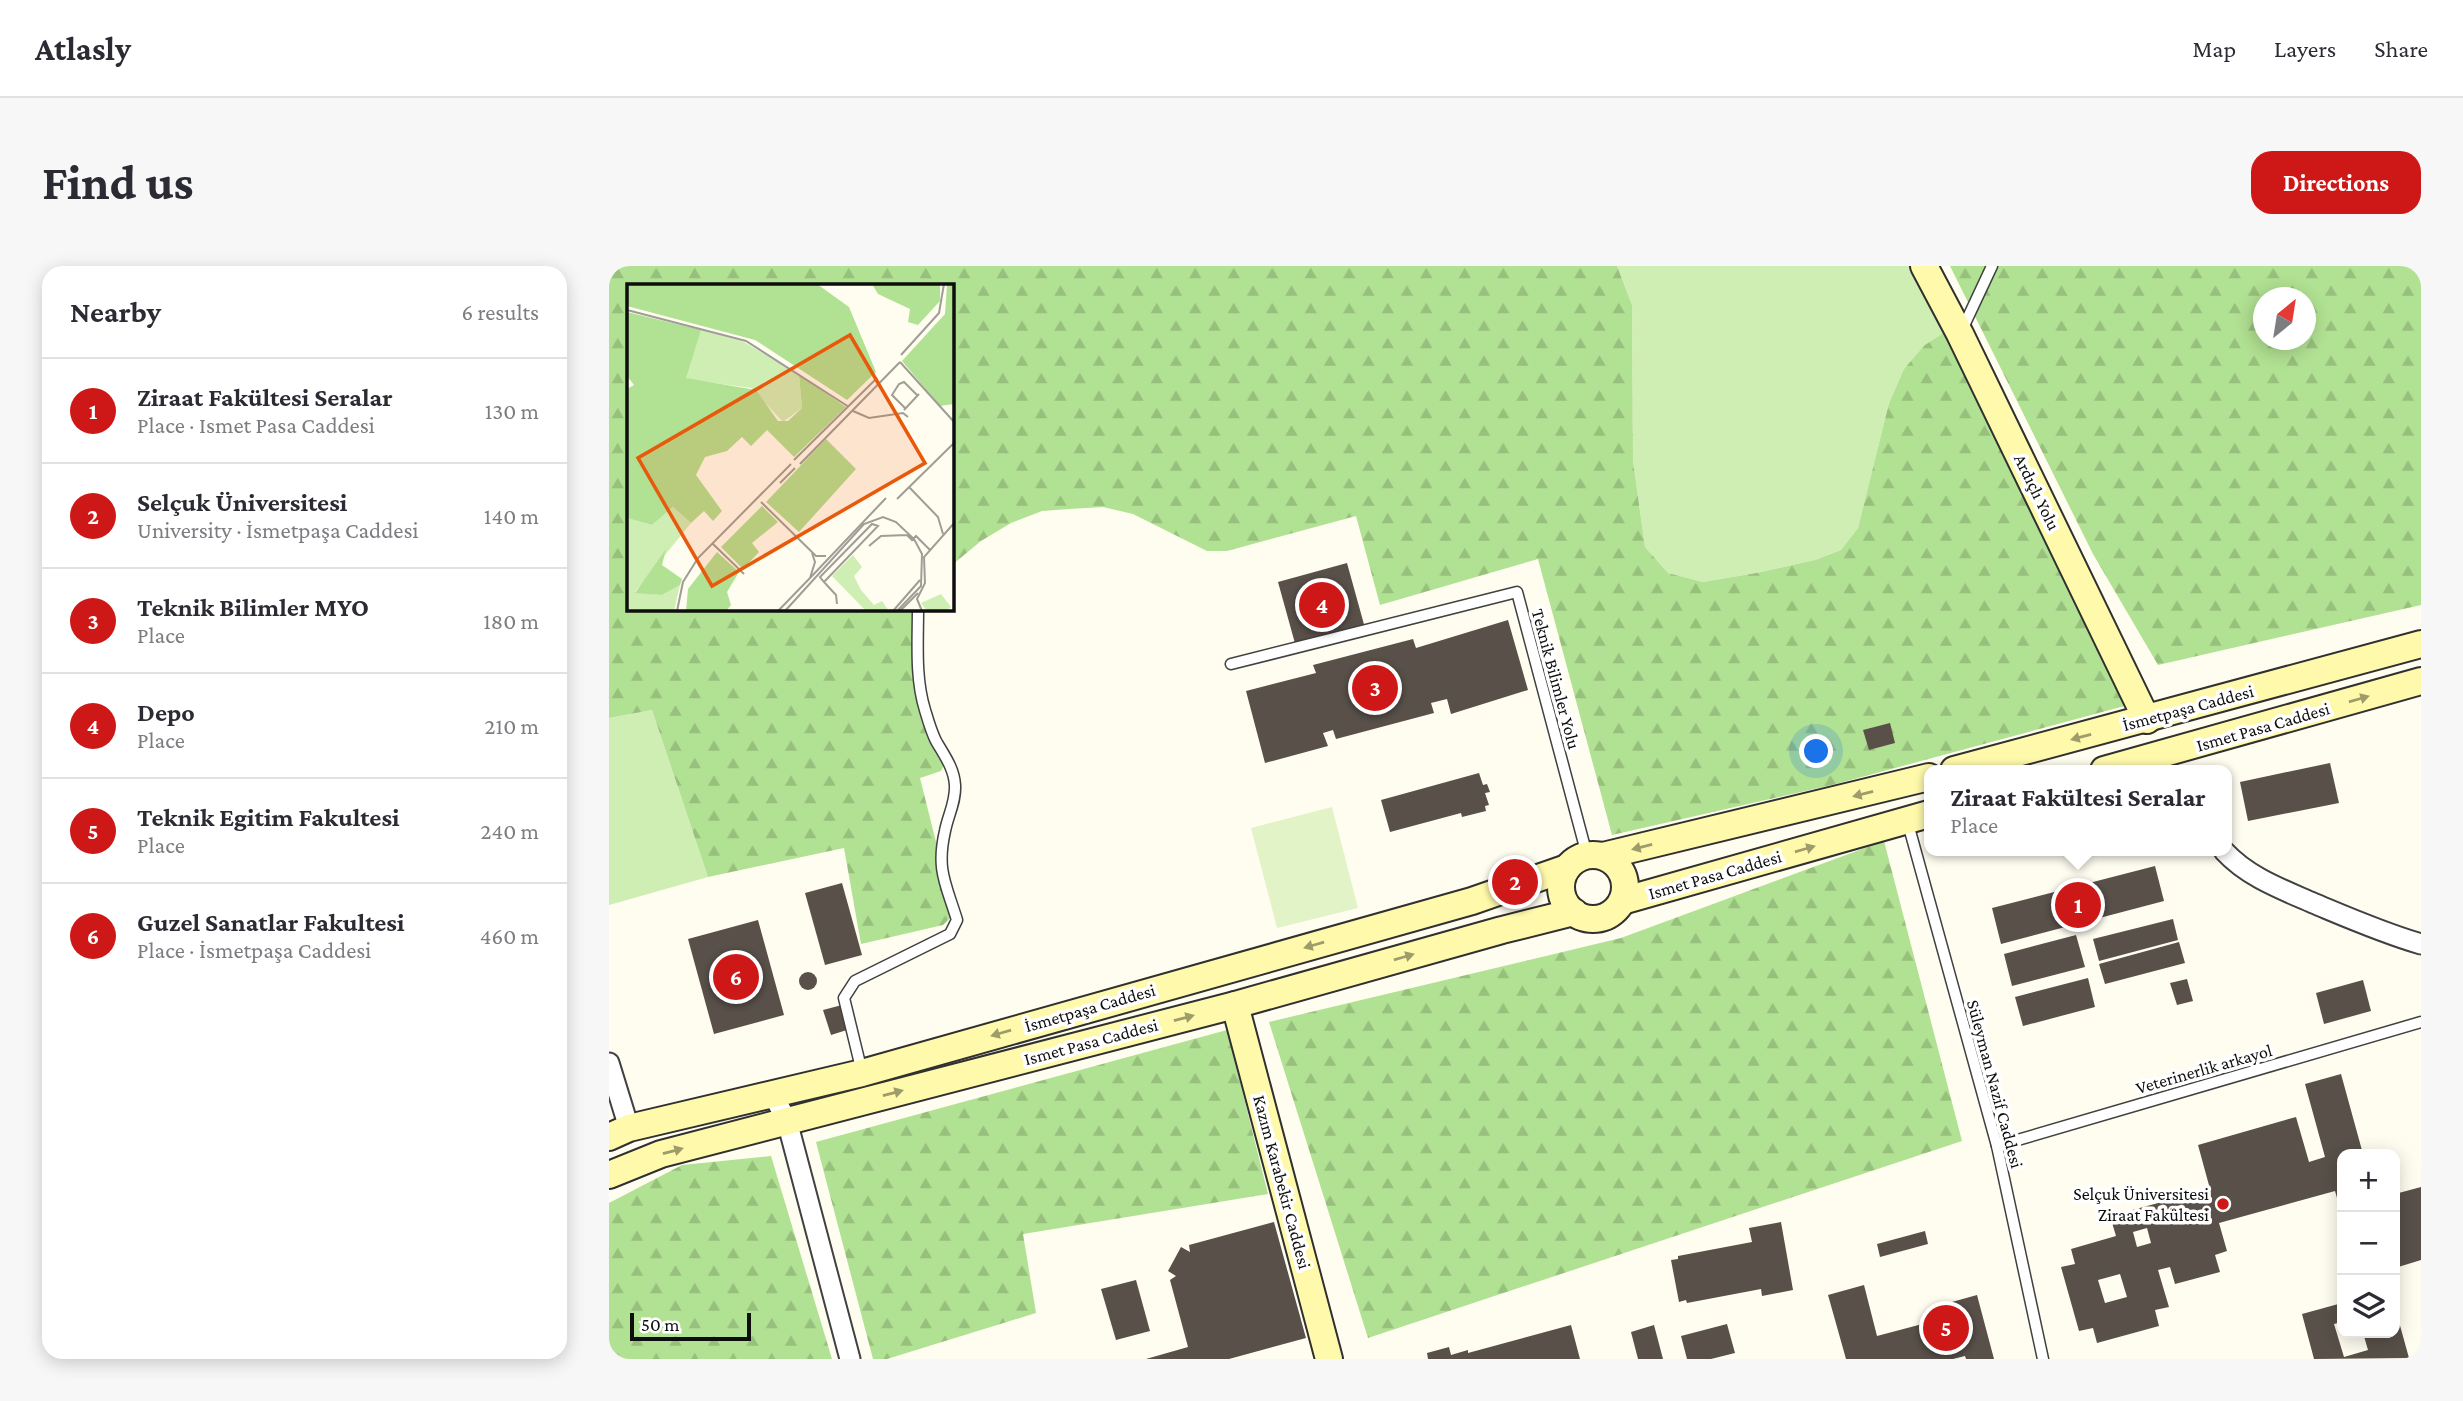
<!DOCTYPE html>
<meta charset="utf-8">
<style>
body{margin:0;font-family:"Crimson Pro",serif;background:#f7f7f7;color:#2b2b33}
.controls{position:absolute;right:21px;bottom:21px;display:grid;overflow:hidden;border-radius:14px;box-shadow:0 4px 18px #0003}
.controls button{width:63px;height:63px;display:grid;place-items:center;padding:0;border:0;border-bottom:2px solid #e1e1e2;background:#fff;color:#2b2b33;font:35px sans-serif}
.compass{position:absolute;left:1644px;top:21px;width:63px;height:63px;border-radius:50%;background:#fff;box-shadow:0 4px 18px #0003;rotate:30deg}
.scale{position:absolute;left:21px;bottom:18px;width:121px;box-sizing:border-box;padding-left:7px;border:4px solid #0e0e0e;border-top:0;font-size:19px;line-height:24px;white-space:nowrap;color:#0e0e0e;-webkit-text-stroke:5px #fff;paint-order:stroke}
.you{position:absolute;left:1208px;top:486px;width:24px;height:24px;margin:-18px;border:5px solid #fff;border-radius:50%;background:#1a73e8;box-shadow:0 0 0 10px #1a73e833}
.badge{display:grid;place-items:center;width:46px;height:46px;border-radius:50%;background:#ce1817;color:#fff;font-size:23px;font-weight:700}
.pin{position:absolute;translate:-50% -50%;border:4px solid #fff;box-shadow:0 2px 7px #0006}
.popup{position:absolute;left:1315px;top:499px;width:308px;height:91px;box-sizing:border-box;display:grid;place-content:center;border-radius:14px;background:#fff;filter:drop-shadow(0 2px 5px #0005);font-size:23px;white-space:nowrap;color:#7c7c81}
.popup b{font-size:26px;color:#2b2b33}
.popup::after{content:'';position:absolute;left:50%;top:100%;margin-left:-14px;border:14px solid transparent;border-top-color:#fff}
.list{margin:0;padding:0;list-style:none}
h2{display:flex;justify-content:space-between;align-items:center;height:91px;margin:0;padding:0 28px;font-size:30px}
h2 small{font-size:23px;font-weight:400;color:#7c7c81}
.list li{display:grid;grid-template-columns:46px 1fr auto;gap:21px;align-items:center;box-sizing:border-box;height:105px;padding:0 28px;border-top:2px solid #e1e1e2}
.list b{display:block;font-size:26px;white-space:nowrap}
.list p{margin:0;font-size:23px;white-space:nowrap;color:#7c7c81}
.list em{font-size:23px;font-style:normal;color:#7c7c81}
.icon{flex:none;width:38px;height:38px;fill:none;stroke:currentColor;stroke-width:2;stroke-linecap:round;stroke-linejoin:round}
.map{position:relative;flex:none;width:1812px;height:1093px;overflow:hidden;border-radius:21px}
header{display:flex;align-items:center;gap:42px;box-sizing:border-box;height:98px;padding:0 35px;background:#fff;border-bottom:2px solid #e1e1e2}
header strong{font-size:33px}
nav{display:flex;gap:38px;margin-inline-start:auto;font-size:24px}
.intro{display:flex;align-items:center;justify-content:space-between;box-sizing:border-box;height:168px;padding:0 42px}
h1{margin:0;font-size:49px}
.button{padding:18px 32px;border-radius:21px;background:#ce1817;color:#fff;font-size:24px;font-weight:700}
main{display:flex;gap:42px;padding:0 42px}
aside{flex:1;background:#fff;border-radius:21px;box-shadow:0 4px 18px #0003}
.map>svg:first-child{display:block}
.grass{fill:#cfeeb4}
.forest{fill:url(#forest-firs);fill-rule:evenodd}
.pitch{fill:#e2f4c7}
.building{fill:#585049;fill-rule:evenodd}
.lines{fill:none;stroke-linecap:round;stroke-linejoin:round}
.lane-casing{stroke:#414141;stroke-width:13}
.street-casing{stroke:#414141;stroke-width:23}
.secondary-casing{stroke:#303030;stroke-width:30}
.lane{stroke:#fff;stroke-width:10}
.street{stroke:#fff;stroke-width:19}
.secondary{stroke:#fffaab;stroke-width:26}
.oneway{fill:#9f9c6c}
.poi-dot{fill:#ce1817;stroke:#fff;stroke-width:2.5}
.labels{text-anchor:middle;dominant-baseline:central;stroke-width:7;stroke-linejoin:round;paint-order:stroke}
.street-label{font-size:18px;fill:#0e0e0e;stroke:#fff}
.poi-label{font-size:18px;fill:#0e0e0e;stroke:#fff;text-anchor:end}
.inset-road{fill:none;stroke:#9f9d96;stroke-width:2}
.view{fill:#e8590c;fill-opacity:0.15;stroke:#e8590c;stroke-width:3.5}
.inset-edge{fill:none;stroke:#0e0e0e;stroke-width:3.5}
</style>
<header>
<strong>Atlasly</strong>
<nav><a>Map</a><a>Layers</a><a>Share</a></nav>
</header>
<div class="intro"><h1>Find us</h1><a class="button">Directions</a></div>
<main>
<aside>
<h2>Nearby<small>6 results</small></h2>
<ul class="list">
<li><span class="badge">1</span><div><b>Ziraat Fakültesi Seralar</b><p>Place · Ismet Pasa Caddesi</p></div><em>130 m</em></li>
<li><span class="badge">2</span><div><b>Selçuk Üniversitesi</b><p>University · İsmetpaşa Caddesi</p></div><em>140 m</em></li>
<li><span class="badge">3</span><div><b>Teknik Bilimler MYO</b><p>Place</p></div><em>180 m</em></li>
<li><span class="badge">4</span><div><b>Depo</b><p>Place</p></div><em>210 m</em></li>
<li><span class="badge">5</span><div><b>Teknik Egitim Fakultesi</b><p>Place</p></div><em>240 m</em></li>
<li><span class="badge">6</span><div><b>Guzel Sanatlar Fakultesi</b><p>Place · İsmetpaşa Caddesi</p></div><em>460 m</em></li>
</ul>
</aside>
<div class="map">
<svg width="1812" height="1093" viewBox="0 0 1812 1093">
<defs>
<pattern id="forest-firs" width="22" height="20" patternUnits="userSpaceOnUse" patternTransform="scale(1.75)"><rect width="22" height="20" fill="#b1e192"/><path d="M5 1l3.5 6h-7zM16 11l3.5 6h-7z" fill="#97c07d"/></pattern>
</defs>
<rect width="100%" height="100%" fill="#fffdf0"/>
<!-- grass -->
<g class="grass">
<polygon points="1008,0 1307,0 1341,63 1295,103 1280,137 1249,262 1232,284 1206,294 1147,307 1094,316 1059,307 1036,281 1024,195 1023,39"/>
<polygon points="43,444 99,611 0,639 0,452"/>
</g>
<!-- forest -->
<g class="forest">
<polygon points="0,0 1008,0 1023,39 1024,195 1036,281 1059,307 1094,316 1147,307 1206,294 1232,284 1249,262 1280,137 1295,103 1316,79 1341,63 1519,439 1227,518 1003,569 929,293 771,339 747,250 618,285 598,285 524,248 494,241 460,243 433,245 402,257 372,275 343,299 343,19 19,19 19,343 303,343 306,373 303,404 310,432 339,491 332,505 311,512 345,648 334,659 252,678 235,582 99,611 43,444 0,452"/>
<path d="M 1341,0 L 1812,0 L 1812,339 L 1549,399 L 1484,288 ZM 1654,32 L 1696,32 L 1696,74 L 1654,74 Z"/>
<polygon points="1275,575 1353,875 759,1072 660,756 1012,672"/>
<polygon points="618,764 659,928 414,968 427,1047 278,1093 264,1093 207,876"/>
<polygon points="162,890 223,1093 0,1093 0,937 73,899"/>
</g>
<!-- pitch -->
<polygon class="pitch" points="723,541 749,642 668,662 642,562"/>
<!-- building -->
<g class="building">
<polygon points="738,297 756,362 687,381 669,316"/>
<polygon points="899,354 919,424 842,448 838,433 822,437 825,447 727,473 724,464 714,467 719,480 656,497 637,425 707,407 704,399 804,373 807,382"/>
<polygon points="1281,457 1286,477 1260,484 1254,464"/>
<polygon points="1721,497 1730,537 1639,555 1631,516"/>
<polygon points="870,507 874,519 878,518 881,526 876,527 880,539 876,540 877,545 853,551 852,547 781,566 772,534"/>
<polygon points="1546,600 1555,635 1392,678 1383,642"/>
<polygon points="233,617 253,689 216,699 196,627"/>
<polygon points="1564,653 1569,674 1490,695 1484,673"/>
<polygon points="149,654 175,749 105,768 79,673"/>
<polygon points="1467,669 1476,701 1403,720 1395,688"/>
<polygon points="1570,676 1576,697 1496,718 1490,698"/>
<circle cx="199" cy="715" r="9"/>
<polygon points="1479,712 1486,741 1414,760 1406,731"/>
<polygon points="1578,713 1584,735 1568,739 1561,717"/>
<polygon points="1754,714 1762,745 1715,758 1707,727"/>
<polygon points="233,739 241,763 222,769 214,744"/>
<path d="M 1732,808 L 1754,888 L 1733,888 L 1733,949 L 1726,925 L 1610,957 L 1618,985 L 1606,989 L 1611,1006 L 1566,1018 L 1561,1001 L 1549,1004 L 1560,1041 L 1546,1044 L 1550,1060 L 1488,1077 L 1484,1062 L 1470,1065 L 1452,1001 L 1466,998 L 1462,983 L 1507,970 L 1501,950 L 1601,923 L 1589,879 L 1687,851 L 1700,896 L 1716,891 L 1696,818 ZM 1538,962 L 1542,977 L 1528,981 L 1524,966 ZM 1511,1008 L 1518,1031 L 1496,1037 L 1489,1014 Z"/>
<polygon points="1812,921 1812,994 1786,1002 1786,928"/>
<polygon points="665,956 697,1072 620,1093 537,1093 579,1081 561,1014 567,1010 559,1005 572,981 581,986 580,979"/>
<polygon points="1172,956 1184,1024 1153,1030 1152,1023 1078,1037 1077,1034 1070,1036 1062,994 1069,993 1069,990 1143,976 1140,962"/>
<polygon points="1316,965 1319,978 1271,991 1268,978"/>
<polygon points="527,1014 541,1065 507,1074 492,1023"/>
<polygon points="1255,1019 1268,1070 1336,1052 1332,1039 1368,1029 1385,1093 1357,1093 1356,1090 1344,1093 1237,1093 1219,1029"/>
<polygon points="1733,1037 1733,1056 1725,1058 1735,1091 1759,1084 1754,1067 1786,1067 1787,1045 1800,1092 1705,1093 1693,1048"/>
<polygon points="1118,1058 1126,1087 1102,1093 1078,1093 1072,1070"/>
<polygon points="962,1059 971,1093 819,1093 818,1087 840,1081 842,1089 859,1084 859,1087"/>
<polygon points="1045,1059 1054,1093 1029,1093 1022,1066"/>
</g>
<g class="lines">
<!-- lane casing -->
<g class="lane-casing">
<g id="lane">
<polyline points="1353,64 1383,0"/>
<polyline points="622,398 908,326 978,589"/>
<polyline points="1298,554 1388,880 1434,1093"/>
<path d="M 253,806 L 235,732 L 246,715 L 341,668 L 348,654 C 337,618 327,604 336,565 C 339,549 347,536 346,519 C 345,502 335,489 327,475 C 322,465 319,454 316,444 C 306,412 309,376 309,343"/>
<polyline points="1388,880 1812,756"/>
</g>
</g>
<!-- street casing -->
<g class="street-casing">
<g id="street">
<path d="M 1615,585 C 1639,611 1672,623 1704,637 C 1740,652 1774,667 1812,678"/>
<polyline points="0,797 20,862"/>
<polyline points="163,827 178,855 241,1093"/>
</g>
</g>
<!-- secondary casing -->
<g class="secondary-casing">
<g id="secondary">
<polyline points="1315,0 1351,68 1538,454"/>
<polyline points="1345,504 1812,378"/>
<polyline points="1495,504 1812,415"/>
<circle cx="984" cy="621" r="32"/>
<polyline points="994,590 1320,511"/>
<polyline points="1013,635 1320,548"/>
<polyline points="626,739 720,1093"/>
<polyline points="0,871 20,862 253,807 863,635 958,602"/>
<polyline points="0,909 52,888 626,739 893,664 965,646"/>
</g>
</g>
<!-- lane -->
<use href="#lane" class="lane"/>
<!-- street -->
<use href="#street" class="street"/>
<!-- secondary -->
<use href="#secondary" class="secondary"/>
</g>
<!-- one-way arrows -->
<defs><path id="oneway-solid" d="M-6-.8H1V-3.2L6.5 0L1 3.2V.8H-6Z" transform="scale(1.75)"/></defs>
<g class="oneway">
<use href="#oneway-solid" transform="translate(1750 433) rotate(-16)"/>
<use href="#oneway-solid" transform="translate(1472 471) rotate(165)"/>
<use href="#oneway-solid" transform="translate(1254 528) rotate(166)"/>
<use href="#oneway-solid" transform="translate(1033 581) rotate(166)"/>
<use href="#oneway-solid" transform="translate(1196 583) rotate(-16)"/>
<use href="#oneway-solid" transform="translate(705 679) rotate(164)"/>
<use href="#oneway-solid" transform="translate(795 691) rotate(-16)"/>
<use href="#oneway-solid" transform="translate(575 752) rotate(-15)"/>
<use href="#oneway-solid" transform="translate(392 767) rotate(164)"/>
<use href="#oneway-solid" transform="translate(284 827) rotate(-15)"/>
<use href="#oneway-solid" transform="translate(64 885) rotate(-15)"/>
</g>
<!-- markers -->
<circle class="poi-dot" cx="1614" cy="938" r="7"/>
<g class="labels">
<!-- street labels -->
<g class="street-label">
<text transform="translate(1428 226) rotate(64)">Ardıçlı Yolu</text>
<text transform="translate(947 413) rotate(75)">Teknik Bilimler Yolu</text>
<text transform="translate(1579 442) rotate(-15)">İsmetpaşa Caddesi</text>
<text transform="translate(1654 461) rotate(-16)">Ismet Pasa Caddesi</text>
<text transform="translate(1106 609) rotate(-16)">Ismet Pasa Caddesi</text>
<text transform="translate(481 742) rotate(-16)">İsmetpaşa Caddesi</text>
<text transform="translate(482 776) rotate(-15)">Ismet Pasa Caddesi</text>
<text transform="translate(1595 803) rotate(-16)">Veterinerlik arkayol</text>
<text transform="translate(1386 818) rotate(75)">Süleyman Nazif Caddesi</text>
<text transform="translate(673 916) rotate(75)">Kazım Karabekir Caddesi</text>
</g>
<!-- poi labels -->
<g class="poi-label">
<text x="1600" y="928">Selçuk Üniversitesi<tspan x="1600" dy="21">Ziraat Fakültesi</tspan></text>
</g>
</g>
<!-- overview -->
<g transform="translate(18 18)">
<rect width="327" height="327" fill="#fffdf0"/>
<path d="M 74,46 L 117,58 L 172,91 L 175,124 L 156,138 L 124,104 L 60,95 L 58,90 ZM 46,223 L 64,239 L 8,308 L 35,311 L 53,301 L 47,327 L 0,327 L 0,234 L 25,241 ZM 226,271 L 235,283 L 227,292 L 234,306 L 247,321 L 255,317 L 262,327 L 239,327 L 205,292 ZM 314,310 L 324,323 L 319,327 L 300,327 L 294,319 Z" fill="#cfeeb4"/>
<path d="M 0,0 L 190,0 L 222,23 L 249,88 L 220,116 L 128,56 L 0,22 ZM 245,0 L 313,0 L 313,17 L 291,41 L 281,38 L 283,25 L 251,10 ZM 320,0 L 327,0 L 327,120 L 313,122 L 275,77 L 318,30 ZM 0,28 L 74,46 L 59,94 L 129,106 L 151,137 L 161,137 L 175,124 L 172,91 L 219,123 L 167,173 L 140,146 L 124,162 L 115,153 L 100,167 L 78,173 L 69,191 L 95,227 L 86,237 L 77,227 L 64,239 L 46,223 L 25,241 L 0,234 L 0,105 L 7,101 L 0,92 ZM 199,155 L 229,185 L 172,248 L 139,218 ZM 135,222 L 151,238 L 125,259 L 132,268 L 116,285 L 94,263 ZM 39,265 L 35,281 L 55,295 L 53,301 L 35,311 L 8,309 ZM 90,268 L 112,288 L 100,308 L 104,321 L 99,327 L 59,327 L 61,305 Z" fill="#b1e192"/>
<path class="inset-road" d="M 0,26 L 119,57 L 222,123M 274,71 L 312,29 L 317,0M 273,78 L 328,139M 278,124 L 265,111 L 272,100 L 277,98 L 290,111M 277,126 L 292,110M 226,127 L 242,134 L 276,129 L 281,133M 167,176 L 250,94M 173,180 L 273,78M 153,199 L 168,184M 282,203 L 311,233 L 316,250M 270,215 L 328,158M 134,218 L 189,272 L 199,272M 86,260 L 117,290M 242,262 L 254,252 L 280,251 L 285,256 L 289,252 L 303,266M 185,269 L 188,278 L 183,294 L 259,214M 197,298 L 251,242 L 245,240 L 193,293 L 197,298 L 209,311 L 210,320M 50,327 L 56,298 L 71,274 L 164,180M 151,327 L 183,294M 158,327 L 237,240 L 256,233 L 269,238 L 287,255 L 295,270 L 294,302 L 270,327M 266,327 L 293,296M 273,327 L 291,309M 295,327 L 290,315 L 298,299 L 297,273 L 328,238"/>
<path class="view" d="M 223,51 L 298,179 L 85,302 L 11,174 Z"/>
<rect width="327" height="327" class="inset-edge"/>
</g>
</svg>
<div class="controls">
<button>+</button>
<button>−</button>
<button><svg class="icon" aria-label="layers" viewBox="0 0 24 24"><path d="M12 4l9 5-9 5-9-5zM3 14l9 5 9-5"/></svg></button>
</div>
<svg class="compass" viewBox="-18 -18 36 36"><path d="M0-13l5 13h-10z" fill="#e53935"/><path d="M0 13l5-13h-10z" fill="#7c7c81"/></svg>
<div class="scale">50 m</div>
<div class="you"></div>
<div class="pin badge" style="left:1469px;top:639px">1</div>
<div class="popup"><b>Ziraat Fakültesi Seralar</b>Place</div>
<div class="pin badge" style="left:906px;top:616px">2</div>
<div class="pin badge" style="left:766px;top:422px">3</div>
<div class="pin badge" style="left:713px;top:339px">4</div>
<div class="pin badge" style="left:1337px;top:1062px">5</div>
<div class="pin badge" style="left:127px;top:711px">6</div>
</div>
</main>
